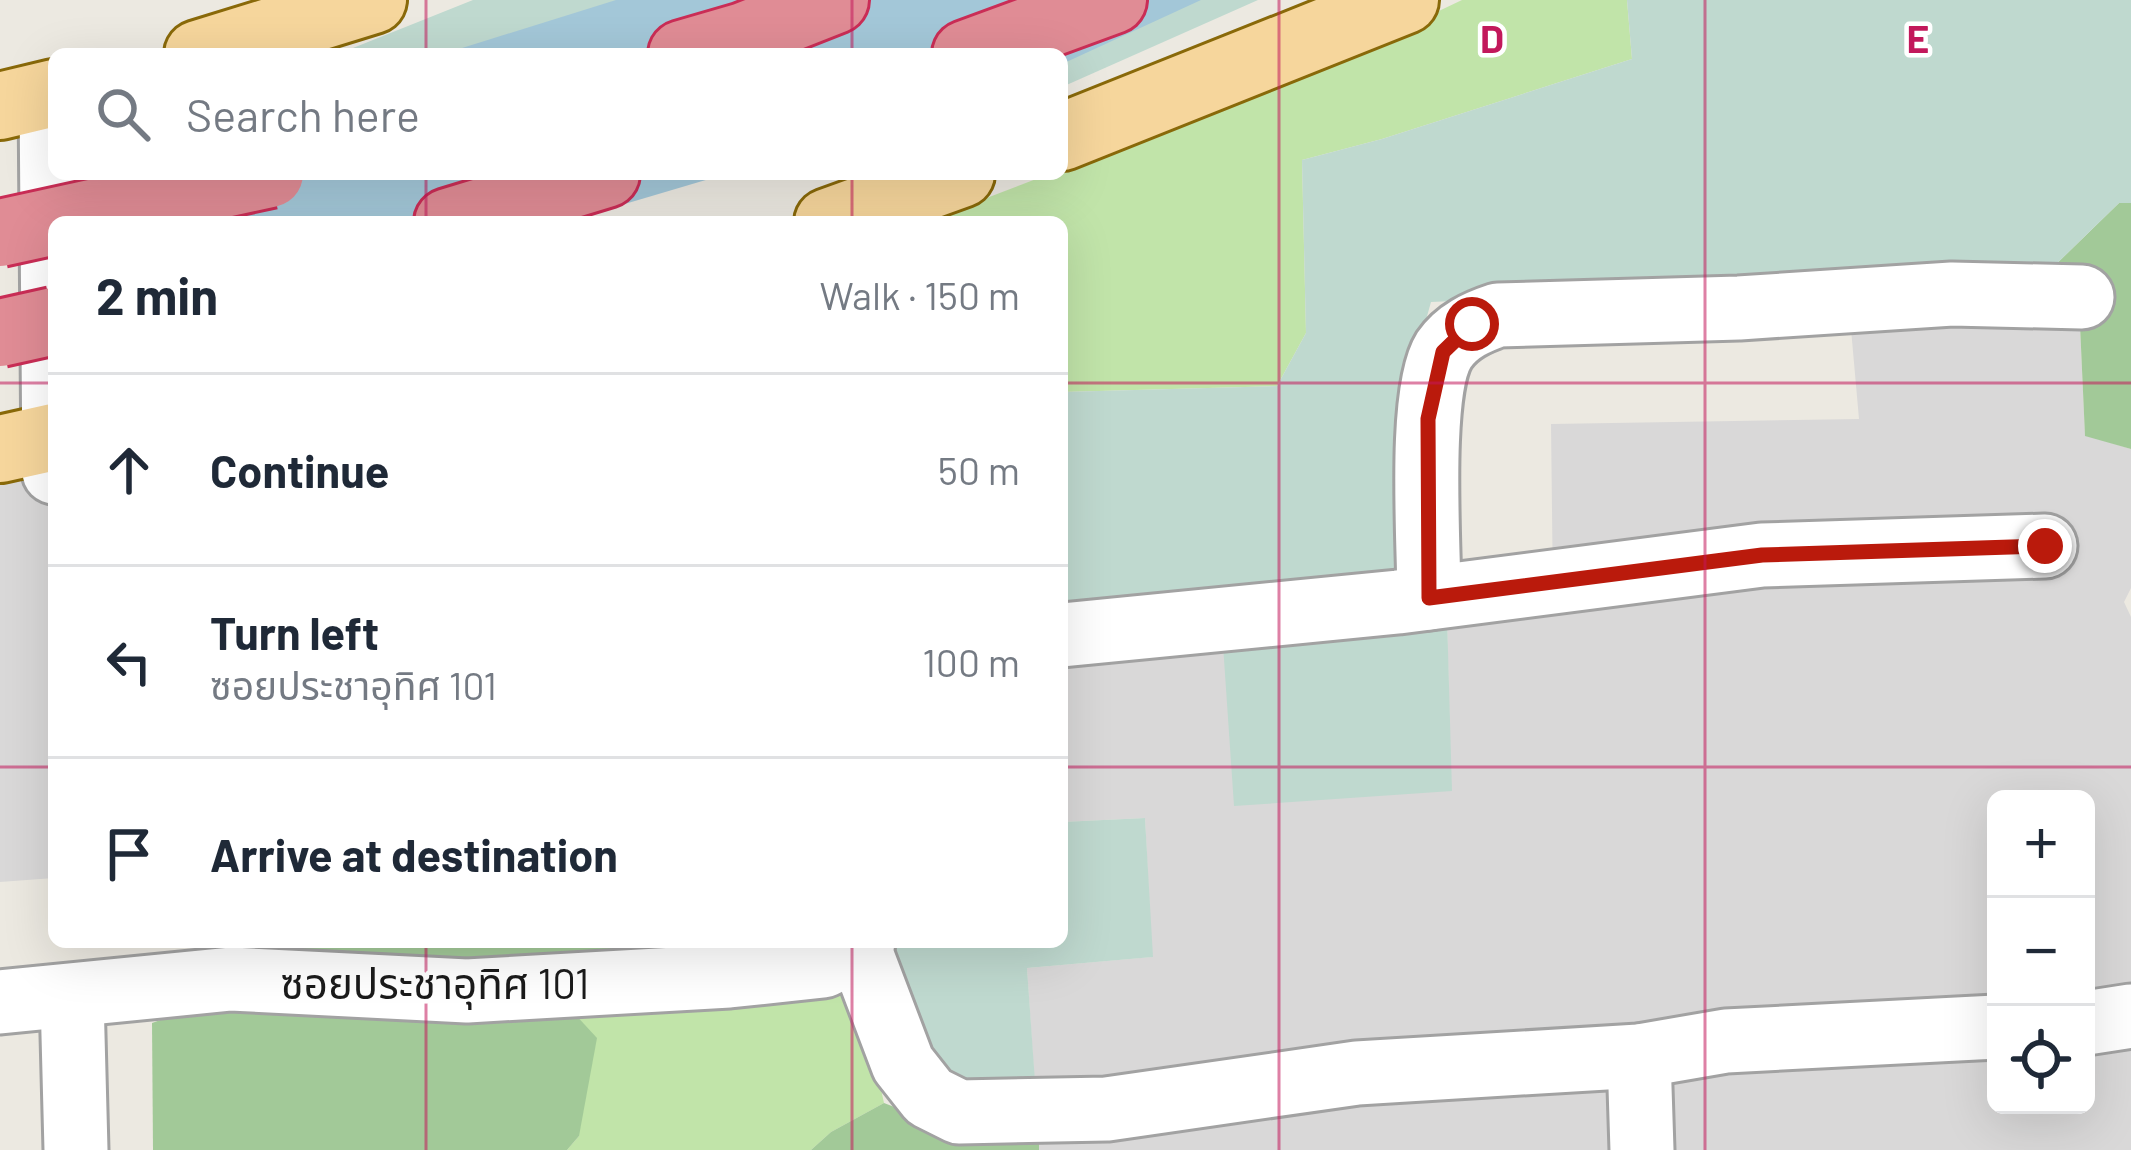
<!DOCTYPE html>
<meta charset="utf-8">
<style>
body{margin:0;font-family:Barlow,"Noto Sans Thai",sans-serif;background:#f2f2f3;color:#1f2937}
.controls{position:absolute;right:36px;bottom:36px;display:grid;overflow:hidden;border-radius:18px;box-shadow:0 12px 48px #0002}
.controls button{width:108px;height:108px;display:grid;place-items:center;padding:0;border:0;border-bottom:3px solid #e0e1e3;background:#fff;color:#1f2937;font:60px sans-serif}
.stop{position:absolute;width:36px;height:36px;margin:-27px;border:9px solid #ba1a0c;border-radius:50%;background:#fff}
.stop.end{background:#ba1a0c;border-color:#fff;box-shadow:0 3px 12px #0008}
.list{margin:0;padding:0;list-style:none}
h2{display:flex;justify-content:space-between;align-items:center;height:156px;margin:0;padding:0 48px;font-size:51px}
h2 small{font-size:39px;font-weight:400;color:#747a83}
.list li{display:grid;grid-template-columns:78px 1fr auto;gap:36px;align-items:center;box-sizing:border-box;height:192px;padding:0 48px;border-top:3px solid #e0e1e3}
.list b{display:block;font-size:45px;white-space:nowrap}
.list p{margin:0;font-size:39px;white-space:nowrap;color:#747a83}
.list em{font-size:39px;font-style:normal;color:#747a83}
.icon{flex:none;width:66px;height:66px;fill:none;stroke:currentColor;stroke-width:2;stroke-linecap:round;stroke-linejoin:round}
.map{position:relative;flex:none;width:2131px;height:1150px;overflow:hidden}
.search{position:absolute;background:#fff;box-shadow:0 12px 48px #0002;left:48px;top:48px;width:1020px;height:132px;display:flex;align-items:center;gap:30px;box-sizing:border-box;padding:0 42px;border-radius:18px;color:#747a83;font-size:45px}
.panel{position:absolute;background:#fff;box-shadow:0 12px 48px #0002;left:48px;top:216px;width:1020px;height:732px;border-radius:18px}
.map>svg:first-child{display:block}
.residential{fill:#d9d8d8;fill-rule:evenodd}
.grass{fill:#c1e4a9}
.forest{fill:#a2c998}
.wetland{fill:#bfd9cf}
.water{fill:#a3c7d8}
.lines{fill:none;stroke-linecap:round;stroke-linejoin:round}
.minor-casing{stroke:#a2a2a2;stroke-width:69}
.major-casing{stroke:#896909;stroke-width:72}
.highway-casing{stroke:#ca2d56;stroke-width:72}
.minor{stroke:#fff;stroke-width:63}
.major{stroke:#f6d69c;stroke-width:66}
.highway{stroke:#e08c95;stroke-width:66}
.highway-bridge-casing{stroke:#ca2d56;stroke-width:72;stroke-linecap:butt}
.highway-bridge{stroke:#e08c95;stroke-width:66}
.route{stroke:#ba1a0c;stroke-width:15}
.grid{fill:none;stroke:#c2185b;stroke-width:3;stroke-opacity:0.55}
.labels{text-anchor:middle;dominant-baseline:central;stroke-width:9;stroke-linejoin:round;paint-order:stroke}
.street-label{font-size:42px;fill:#1b1b1b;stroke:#fff}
.grid-label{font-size:39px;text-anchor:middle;font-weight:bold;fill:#c2185b;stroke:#fff;stroke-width:9;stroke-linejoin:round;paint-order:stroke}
</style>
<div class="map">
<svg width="2131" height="1150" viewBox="0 0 2131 1150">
<rect width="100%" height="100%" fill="#ece9e1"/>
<!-- residential -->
<g class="residential">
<path d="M 2080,325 L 2085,435 L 2131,449 L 2131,588 L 2124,602 L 2131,617 L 2131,1150 L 1039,1150 L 1027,968 L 1152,957 L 1145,818 L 1062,822 L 1062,650 L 1222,630 L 1451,791 L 1447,615 L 1553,596 L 1551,424 L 1859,419 L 1851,329 ZM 1996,799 L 2086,799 L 2086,1105 L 1996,1105 Z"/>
<polygon points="54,444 54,878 0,882 0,458"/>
</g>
<!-- grass -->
<g class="grass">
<polygon points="1462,0 1627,0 1632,59 1382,139 1302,160 1306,333 1277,386 1062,392 1062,222 924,222 1049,174 1062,174 1062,169 1300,77"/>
<polygon points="859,988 884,1103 831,1132 811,1150 567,1150 579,1136 561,999"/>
</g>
<!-- forest -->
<g class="forest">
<polygon points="2119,203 2131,203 2131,449 2085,436 2080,325 2045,275"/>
<polygon points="250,942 690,942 699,953 552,962 247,957"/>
<polygon points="561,999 597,1038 579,1136 567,1150 153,1150 152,1023 205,1004"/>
<polygon points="884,1103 946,1127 1039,1134 1039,1150 811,1150 831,1132"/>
</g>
<!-- wetland -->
<g class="wetland">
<polygon points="473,0 1258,0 1062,87 1062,54 338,54"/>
<polygon points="1627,0 2131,0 2131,203 2119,203 2045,275 1431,302 1417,352 1409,573 1062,618 1062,392 1277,386 1306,333 1302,160 1382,139 1632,59"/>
<polygon points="1447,615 1452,791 1234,806 1222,630"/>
<polygon points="1145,818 1153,957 1027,968 1036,1096 984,1099 934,1069 883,942 1062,942 1062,822"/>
</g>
<!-- water -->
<g class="water">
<polygon points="616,0 1201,0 1062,64 1062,54 443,54"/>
<polygon points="77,174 726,174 564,222 71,222"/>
</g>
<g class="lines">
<!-- minor casing -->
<g class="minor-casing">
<g id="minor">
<polyline points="51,94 54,472"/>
<path d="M 1429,598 C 1429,544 1418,391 1444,350 C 1457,331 1477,322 1498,315 L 1739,308 L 1952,294 L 2082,297"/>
<polyline points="1062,635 1398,602 1762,555 2045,546"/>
<polyline points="859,948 903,1064 929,1097 959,1112 1107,1109 1357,1073 1639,1056 1726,1041 1996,1027"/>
<polyline points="72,997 76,1150"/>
<polyline points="0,1002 231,979 467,991 729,976 823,966 859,948 863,942"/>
<polyline points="2086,1023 2131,1016"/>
<polyline points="1639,1056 1642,1150"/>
</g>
</g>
<!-- major casing -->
<g class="major-casing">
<g id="major">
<polyline points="198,54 373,0"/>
<polyline points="0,106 54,93"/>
<polyline points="1062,137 1405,0"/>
<polyline points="828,222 961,174"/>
<polyline points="0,449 54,437"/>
</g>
</g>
<!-- highway casing -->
<g class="highway-casing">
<g id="highway">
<polyline points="682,54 744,36 835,0"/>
<polyline points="966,54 1113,0"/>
<polyline points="448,222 606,174"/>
</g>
</g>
<!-- minor -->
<use href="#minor" class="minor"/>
<!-- major -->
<use href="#major" class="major"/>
<!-- highway -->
<use href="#highway" class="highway"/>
<!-- highway-bridge casing -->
<g class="highway-bridge-casing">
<g id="highway-bridge">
<polyline points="0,233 270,174"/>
<polyline points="0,333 54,321"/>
</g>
</g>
<!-- highway-bridge -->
<use href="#highway-bridge" class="highway-bridge"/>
</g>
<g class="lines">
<!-- route -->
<polyline class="route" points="1472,324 1443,352 1428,419 1429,598 1762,555 2045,546"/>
</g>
<!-- grid -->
<path class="grid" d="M 426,0 L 426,54M 852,0 L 852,54M 1279,0 L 1279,1150M 1705,0 L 1705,1150M 426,174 L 426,222M 852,174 L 852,222M 0,383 L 54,383M 1062,383 L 2131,383M 0,767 L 54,767M 1062,767 L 2131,767M 426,942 L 426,1150M 852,942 L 852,1150"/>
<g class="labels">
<!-- street labels -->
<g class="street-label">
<text x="435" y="982">ซอยประชาอุทิศ 101</text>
</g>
</g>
<g class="grid-label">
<text x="1492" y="53">D</text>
<text x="1918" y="53">E</text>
</g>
</svg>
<div class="controls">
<button>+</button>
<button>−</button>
<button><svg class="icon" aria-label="locate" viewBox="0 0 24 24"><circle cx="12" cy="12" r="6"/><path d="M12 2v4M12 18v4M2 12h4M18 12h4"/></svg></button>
</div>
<div class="stop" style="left:1472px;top:324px"></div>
<div class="stop end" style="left:2045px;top:546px"></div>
<div class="search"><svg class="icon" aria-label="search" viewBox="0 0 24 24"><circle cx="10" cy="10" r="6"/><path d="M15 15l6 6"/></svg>Search here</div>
<section class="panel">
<h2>2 min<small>Walk · 150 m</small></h2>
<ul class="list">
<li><svg class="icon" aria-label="ahead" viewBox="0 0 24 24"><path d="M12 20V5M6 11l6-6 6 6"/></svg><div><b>Continue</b></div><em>50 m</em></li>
<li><svg class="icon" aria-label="left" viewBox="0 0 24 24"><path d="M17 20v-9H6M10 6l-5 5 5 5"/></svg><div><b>Turn left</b><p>ซอยประชาอุทิศ 101</p></div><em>100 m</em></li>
<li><svg class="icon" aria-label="arrive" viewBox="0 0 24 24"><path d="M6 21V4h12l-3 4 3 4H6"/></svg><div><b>Arrive at destination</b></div></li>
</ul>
</section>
</div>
